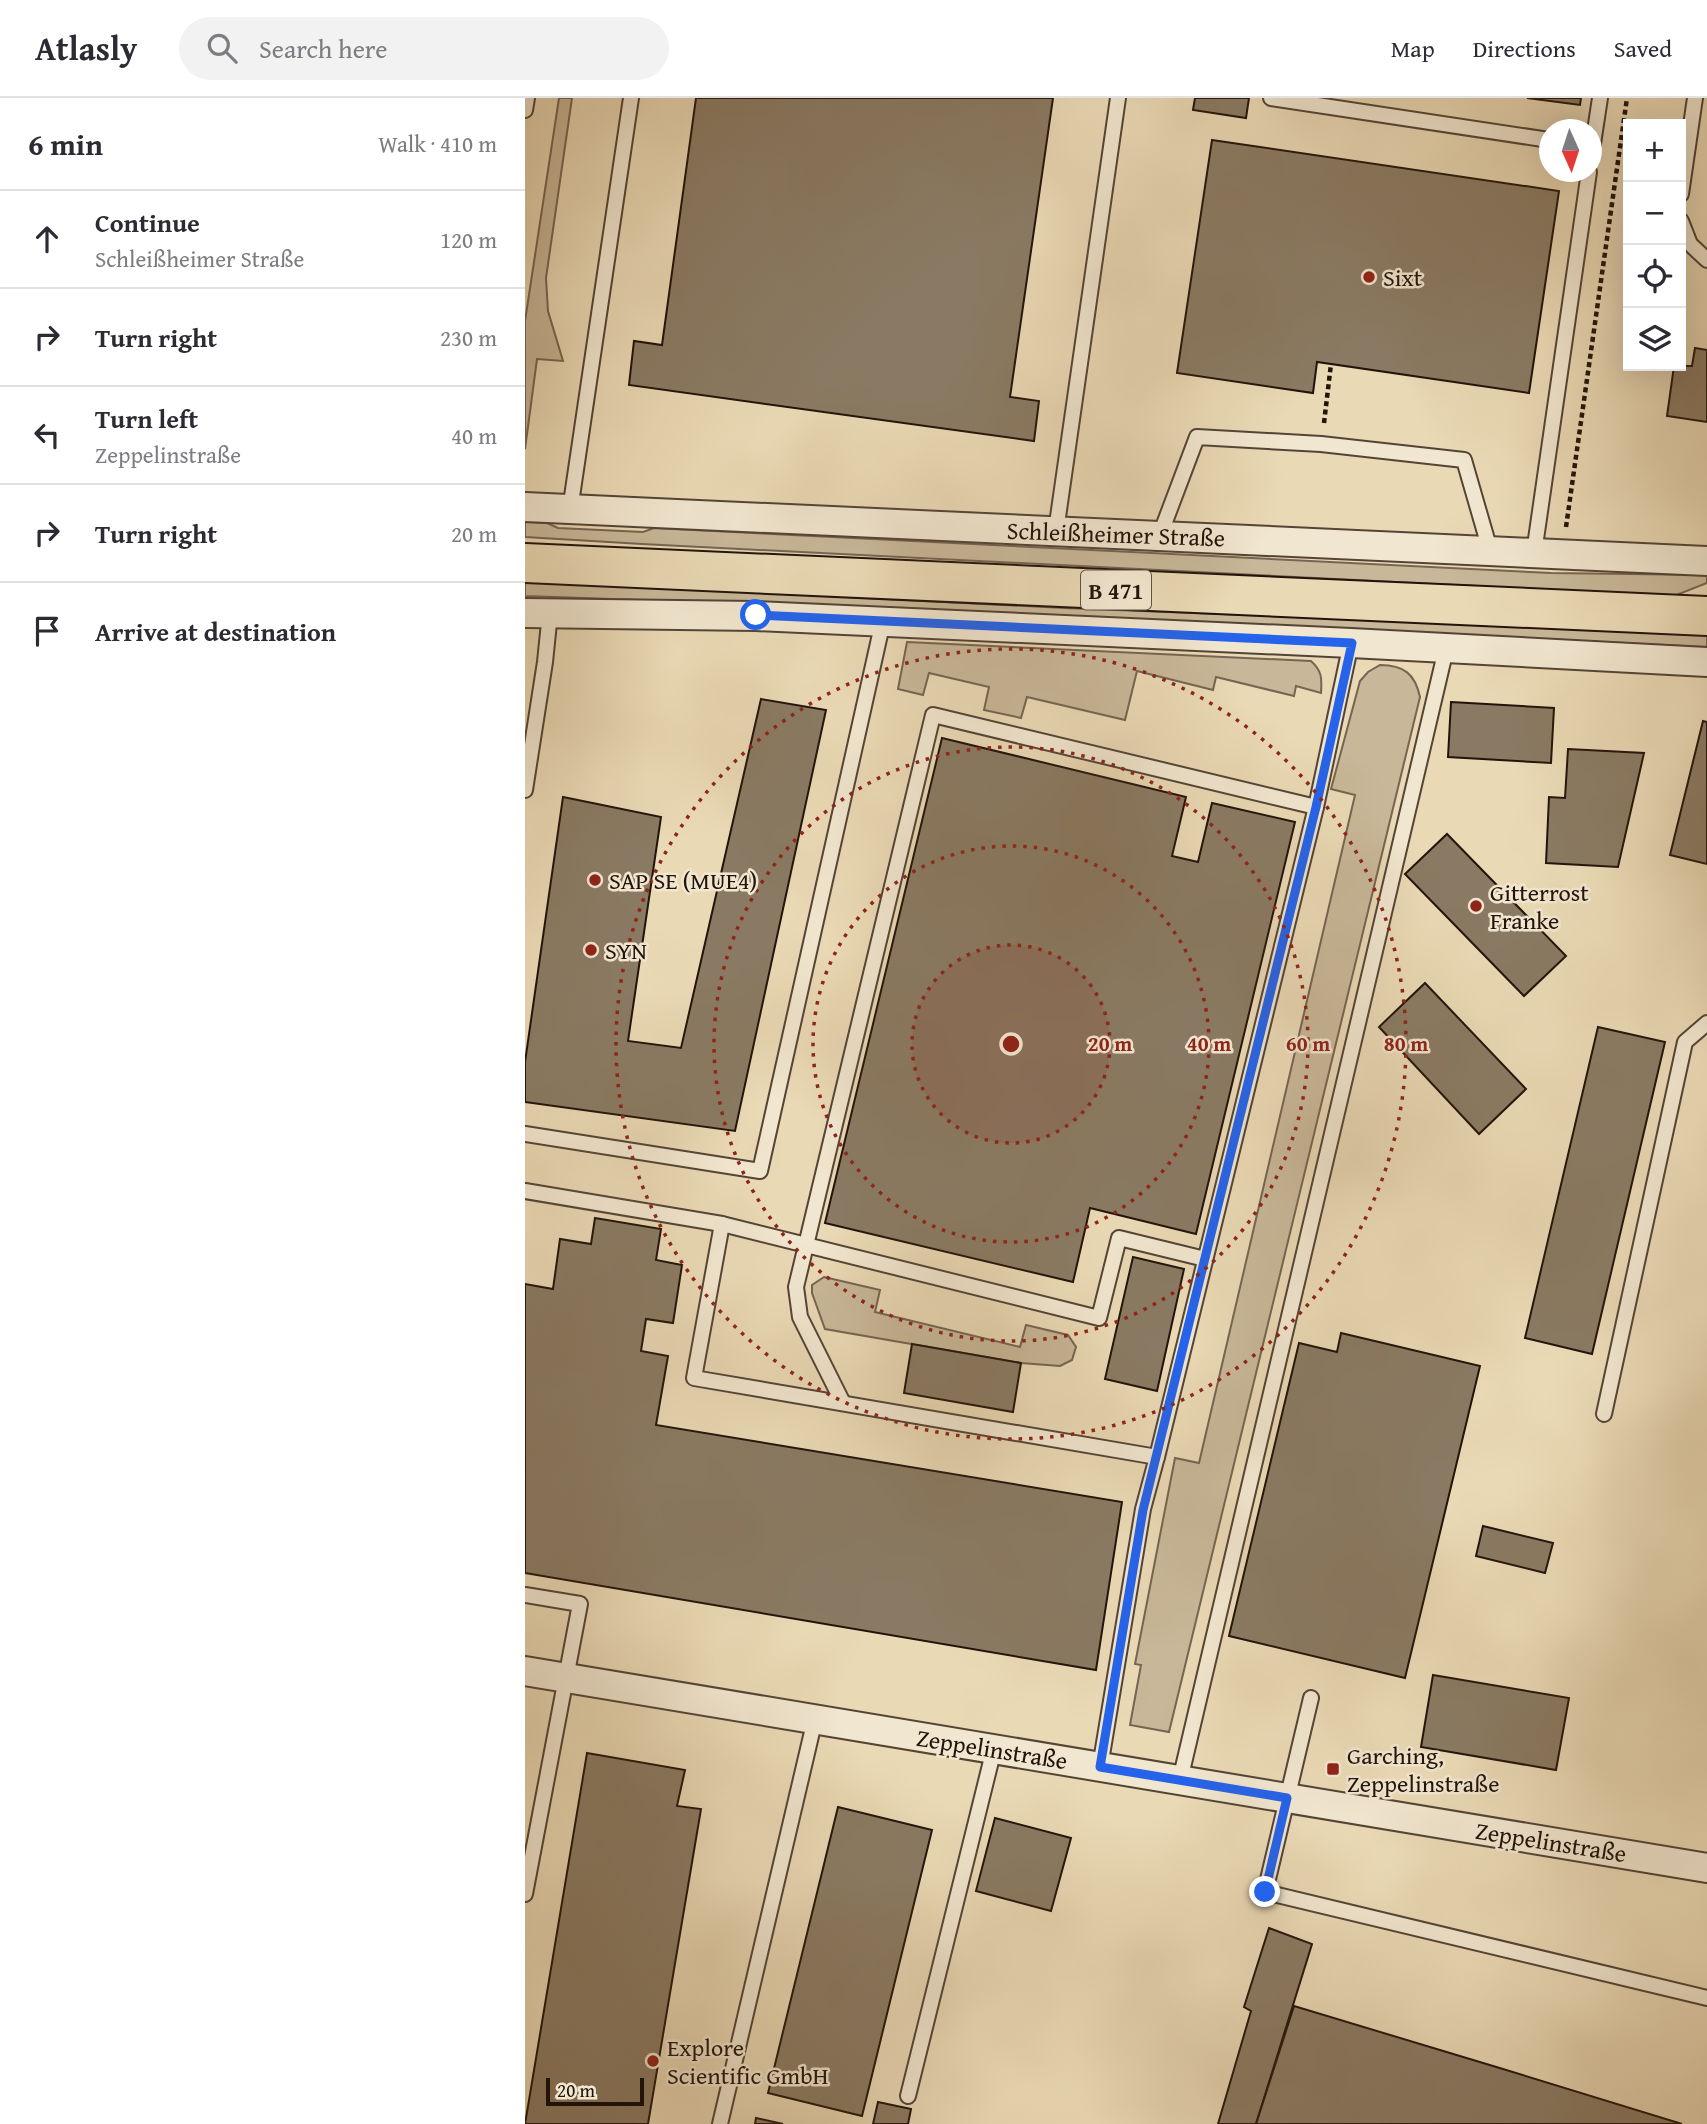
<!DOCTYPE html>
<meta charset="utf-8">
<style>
body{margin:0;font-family:"Gentium Book Plus",serif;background:#f2f2f3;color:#2b2b33}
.controls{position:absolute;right:21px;top:21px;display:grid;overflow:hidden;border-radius:0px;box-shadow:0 7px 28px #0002}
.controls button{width:63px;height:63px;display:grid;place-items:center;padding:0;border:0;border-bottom:2px solid #e1e1e2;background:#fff;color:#2b2b33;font:35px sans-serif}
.compass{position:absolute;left:1014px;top:21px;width:63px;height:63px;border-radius:50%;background:#fff;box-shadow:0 7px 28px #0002;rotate:177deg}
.scale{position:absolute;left:21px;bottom:18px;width:98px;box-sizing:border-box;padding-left:7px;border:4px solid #22130b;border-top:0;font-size:19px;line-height:24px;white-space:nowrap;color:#22130b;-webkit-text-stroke:5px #f1e6cf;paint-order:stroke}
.stop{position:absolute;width:21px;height:21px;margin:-16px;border:5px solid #2563eb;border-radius:50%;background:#fff}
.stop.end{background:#2563eb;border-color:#fff;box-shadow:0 2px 7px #0008}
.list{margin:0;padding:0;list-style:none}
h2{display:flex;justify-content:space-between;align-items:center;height:91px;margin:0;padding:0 28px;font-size:30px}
h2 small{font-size:23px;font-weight:400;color:#7c7c81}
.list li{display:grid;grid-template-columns:46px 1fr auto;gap:21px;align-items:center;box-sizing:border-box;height:98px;padding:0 28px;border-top:2px solid #e1e1e2}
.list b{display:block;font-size:26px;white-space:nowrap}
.list p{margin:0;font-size:23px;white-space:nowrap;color:#7c7c81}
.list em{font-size:23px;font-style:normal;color:#7c7c81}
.icon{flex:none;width:38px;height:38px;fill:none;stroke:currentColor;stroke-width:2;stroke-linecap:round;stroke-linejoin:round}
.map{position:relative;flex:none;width:1182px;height:2026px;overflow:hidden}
header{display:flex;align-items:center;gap:42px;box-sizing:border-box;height:98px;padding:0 35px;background:#fff;border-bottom:2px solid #e1e1e2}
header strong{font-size:33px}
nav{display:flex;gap:38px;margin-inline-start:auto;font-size:24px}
.search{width:490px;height:63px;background:#f2f2f3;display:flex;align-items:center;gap:18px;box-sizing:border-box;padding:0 24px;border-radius:38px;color:#7c7c81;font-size:26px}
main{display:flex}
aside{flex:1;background:#fff}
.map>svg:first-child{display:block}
.green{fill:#c8b798;stroke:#756552;stroke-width:2}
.building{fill:#8a7a63;stroke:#22130b;stroke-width:2}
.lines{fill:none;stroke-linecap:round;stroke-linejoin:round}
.service-casing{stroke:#544436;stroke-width:18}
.minor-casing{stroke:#544436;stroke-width:32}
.primary-casing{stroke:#22130b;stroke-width:42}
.path{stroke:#22130b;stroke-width:4.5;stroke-dasharray:5 3.5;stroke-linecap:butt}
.service{stroke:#f1e6cf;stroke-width:14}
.minor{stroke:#f1e6cf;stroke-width:28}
.primary{stroke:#ead9b5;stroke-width:38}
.route{stroke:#2563eb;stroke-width:9}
.ring{fill:none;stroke:#8f2418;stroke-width:3.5;stroke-dasharray:3.5 7}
.poi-dot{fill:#8f2418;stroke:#f1e6cf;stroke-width:2.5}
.labels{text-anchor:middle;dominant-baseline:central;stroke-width:5;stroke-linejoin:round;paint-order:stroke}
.shield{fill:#f1e6cf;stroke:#605246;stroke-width:2}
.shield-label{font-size:23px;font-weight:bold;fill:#22130b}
.poi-label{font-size:24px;fill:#22130b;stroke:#f1e6cf;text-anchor:start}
.street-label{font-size:24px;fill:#22130b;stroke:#f1e6cf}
.centre{fill:#8f2418;stroke:#f1e6cf;stroke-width:3.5}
.ring-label{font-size:21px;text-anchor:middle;font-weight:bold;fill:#8f2418;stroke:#f1e6cf;stroke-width:5;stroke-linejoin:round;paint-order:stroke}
</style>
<header>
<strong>Atlasly</strong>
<div class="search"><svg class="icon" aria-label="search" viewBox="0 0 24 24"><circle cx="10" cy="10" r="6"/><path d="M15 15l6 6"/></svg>Search here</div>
<nav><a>Map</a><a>Directions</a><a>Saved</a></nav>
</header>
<main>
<aside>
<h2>6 min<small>Walk · 410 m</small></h2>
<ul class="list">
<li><svg class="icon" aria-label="ahead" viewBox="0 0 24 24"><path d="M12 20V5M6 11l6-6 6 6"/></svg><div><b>Continue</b><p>Schleißheimer Straße</p></div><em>120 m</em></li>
<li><svg class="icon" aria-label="right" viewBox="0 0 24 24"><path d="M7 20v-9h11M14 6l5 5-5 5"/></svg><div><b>Turn right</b></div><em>230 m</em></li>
<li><svg class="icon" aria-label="left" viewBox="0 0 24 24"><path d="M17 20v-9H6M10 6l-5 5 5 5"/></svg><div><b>Turn left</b><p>Zeppelinstraße</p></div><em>40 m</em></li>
<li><svg class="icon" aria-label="right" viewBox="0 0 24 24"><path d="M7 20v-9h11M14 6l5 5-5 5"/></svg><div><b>Turn right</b></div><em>20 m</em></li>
<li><svg class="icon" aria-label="arrive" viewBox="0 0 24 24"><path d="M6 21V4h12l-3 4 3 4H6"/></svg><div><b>Arrive at destination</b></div></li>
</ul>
</aside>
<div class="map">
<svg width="1182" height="2026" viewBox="0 0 1182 2026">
<rect width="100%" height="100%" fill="#ead9b5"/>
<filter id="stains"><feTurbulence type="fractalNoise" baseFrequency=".00286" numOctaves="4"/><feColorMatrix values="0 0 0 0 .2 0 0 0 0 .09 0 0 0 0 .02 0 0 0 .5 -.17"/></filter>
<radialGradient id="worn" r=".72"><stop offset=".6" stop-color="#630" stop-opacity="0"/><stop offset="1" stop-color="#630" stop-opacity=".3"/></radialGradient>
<!-- green -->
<g class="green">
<polygon points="34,0 47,0 21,180 23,213 38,263 12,261 0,351 0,223"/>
<polygon points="0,424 22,425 33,430 118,434 129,430 1026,475 1182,477 1182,485 1149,498 117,446 0,439"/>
<polygon points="0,483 539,510 1182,535 1182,549 409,512 0,498"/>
<path d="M 382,544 L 786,563 C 797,573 797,580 796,595 L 771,588 L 769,598 L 691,579 L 688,592 L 612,573 L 600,622 L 502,599 L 496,620 L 459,612 L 464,589 L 404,575 L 398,597 L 373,591 Z"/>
<path d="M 855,567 C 879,567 890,576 895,599 L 644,1634 L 605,1627 L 616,1567 L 610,1566 L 650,1360 L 674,1365 L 830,697 L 806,691 L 835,583 L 843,574 Z"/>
<polygon points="299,1179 355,1192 350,1214 495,1249 501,1227 543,1237 551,1249 547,1262 535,1268 496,1265 300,1231 287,1195 287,1187"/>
</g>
<!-- building -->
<g class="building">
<polygon points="171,0 528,0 485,299 514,303 509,343 104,287 109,243 137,247"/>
<polygon points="670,0 724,0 721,20 668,12"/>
<polygon points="1002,0 1056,0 1055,7"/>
<polygon points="687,42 1034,93 1004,295 792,264 788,295 652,275"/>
<polygon points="1170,250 1182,252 1182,324 1142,318 1149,268 1167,268"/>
<polygon points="236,601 301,612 210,1033 0,1004 0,964 38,699 136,719 103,943 156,950"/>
<polygon points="926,604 1029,610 1026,665 923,659"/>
<polygon points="1178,623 1182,624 1182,766 1145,757"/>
<polygon points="417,640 661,699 647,758 673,764 687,705 770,724 671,1136 565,1110 548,1184 300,1125"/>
<polygon points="1043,651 1119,655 1093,769 1021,765 1024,699 1040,700"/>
<polygon points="922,736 1041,858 999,898 880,776"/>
<polygon points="900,885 1001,991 954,1036 854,929"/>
<polygon points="1073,929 1140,944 1067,1256 1000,1240"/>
<polygon points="70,1120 136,1131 131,1162 157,1167 148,1225 121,1221 116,1253 143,1258 131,1327 597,1404 571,1572 0,1475 0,1186 28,1191 35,1141 66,1146"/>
<polygon points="608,1159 659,1171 632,1293 580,1281"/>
<polygon points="816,1235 955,1268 880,1580 704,1538 774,1245 812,1254"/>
<polygon points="387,1246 496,1265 488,1314 379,1295"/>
<polygon points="958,1428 1028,1445 1020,1475 951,1458"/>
<polygon points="908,1577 1044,1600 1031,1672 896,1649"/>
<polygon points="62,1655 160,1672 152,1708 176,1711 123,2026 0,2026"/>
<polygon points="313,1709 407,1732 337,2018 243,1995"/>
<polygon points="470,1720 546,1740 526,1813 451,1793"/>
<polygon points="744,1830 787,1846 731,2026 693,2026 726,1913 719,1909"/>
<polygon points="769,1908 978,1971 1157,2026 731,2026"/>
<polygon points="353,2004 386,2011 383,2026 348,2026"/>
<polygon points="231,2020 258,2026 230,2026"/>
</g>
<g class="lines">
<!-- service casing -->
<g class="service-casing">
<g id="service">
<polyline points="746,0 1024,42"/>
<polyline points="0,12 2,0"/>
<polyline points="1066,59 1075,0"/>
<polyline points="1156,96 1170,0"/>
<polyline points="1156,123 1165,146 1182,162"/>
<polyline points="45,412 106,0"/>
<polyline points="531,433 593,0"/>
<polyline points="635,437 672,339 796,346 939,362 965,452"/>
<polyline points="1009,455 1064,74"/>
<polyline points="0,692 20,564 25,515"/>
<polyline points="0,1036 235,1073 358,523"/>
<polyline points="0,1093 197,1126 574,1220 594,1140 680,1161"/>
<polyline points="197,1126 169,1280 632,1359 791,709 826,545"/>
<polyline points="318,1305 275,1219 271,1189 408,617 791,709"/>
<polyline points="1079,1316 1160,944 1182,925"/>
<polyline points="0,1497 55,1506 0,1796"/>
<polyline points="786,1600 740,1794 1182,1900"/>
<polyline points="575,1669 618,1411 632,1359"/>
<polyline points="655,1682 921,551"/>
<polyline points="383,1998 469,1651"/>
<polyline points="195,2026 290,1621"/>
</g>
</g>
<!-- minor casing -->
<g class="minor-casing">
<g id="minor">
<polyline points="0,409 1182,463"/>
<polyline points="0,515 231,518 826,545 1182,564"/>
<polyline points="0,1573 1182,1770"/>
</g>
</g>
<!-- primary casing -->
<g class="primary-casing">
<polyline id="primary" points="0,465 1182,518"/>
</g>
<!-- path -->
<g class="path">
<polyline points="799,325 806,266"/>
<polyline points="1041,429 1102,0"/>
</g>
<!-- service -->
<use href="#service" class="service"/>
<!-- minor -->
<use href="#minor" class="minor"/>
<!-- primary -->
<use href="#primary" class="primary"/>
</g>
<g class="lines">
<!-- route -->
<polyline class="route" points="231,517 827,545 791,709 618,1412 575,1669 762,1700 740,1794"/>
</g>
<!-- distance rings -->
<circle cx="486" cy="946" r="99" fill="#8f2418" fill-opacity=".12"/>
<g class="ring">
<circle cx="486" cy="946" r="99"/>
<circle cx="486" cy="946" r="198"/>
<circle cx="486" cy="946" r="297"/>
<circle cx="486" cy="946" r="395"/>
</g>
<!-- markers -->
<g class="poi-dot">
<circle cx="844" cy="179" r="7"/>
<circle cx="70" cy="782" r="7"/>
<circle cx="951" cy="808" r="7"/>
<circle cx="66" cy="852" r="7"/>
<rect x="801" y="1664" width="14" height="14" rx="3.5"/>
<circle cx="128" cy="1963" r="7"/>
</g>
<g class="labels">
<!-- shield labels -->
<rect class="shield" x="556" y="472.5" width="70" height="39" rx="5"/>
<g class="shield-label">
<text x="591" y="492">B 471</text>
</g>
<!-- poi labels -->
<g class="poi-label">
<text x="858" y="179">Sixt</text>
<text x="84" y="782">SAP SE (MUE4)</text>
<text x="965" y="794">Gitterrost<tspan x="965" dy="28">Franke</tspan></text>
<text x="80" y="852">SYN</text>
<text x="822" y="1657">Garching,<tspan x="822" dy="28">Zeppelinstraße</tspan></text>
<text x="142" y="1949">Explore<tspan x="142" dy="28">Scientific GmbH</tspan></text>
</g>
<!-- street labels -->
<g class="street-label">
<text transform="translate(591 436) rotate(2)">Schleißheimer Straße</text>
<text transform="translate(467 1651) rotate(9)">Zeppelinstraße</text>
<text transform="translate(1026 1744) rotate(9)">Zeppelinstraße</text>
</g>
</g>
<circle cx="486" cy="946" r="10" class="centre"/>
<g class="ring-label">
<text x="585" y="953">20 m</text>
<text x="684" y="953">40 m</text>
<text x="783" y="953">60 m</text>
<text x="881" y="953">80 m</text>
</g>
<rect width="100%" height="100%" filter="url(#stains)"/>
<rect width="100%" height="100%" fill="url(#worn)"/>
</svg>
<div class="controls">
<button>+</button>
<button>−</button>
<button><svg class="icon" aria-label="locate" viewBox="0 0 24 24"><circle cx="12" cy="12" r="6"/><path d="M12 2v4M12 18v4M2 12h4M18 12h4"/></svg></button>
<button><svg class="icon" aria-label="layers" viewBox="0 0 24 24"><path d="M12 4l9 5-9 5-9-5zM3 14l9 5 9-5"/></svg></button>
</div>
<svg class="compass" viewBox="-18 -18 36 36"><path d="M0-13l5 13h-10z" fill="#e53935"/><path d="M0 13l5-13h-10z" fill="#7c7c81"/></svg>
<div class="scale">20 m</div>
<div class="stop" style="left:231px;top:517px"></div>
<div class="stop end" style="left:740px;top:1794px"></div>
</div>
</main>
